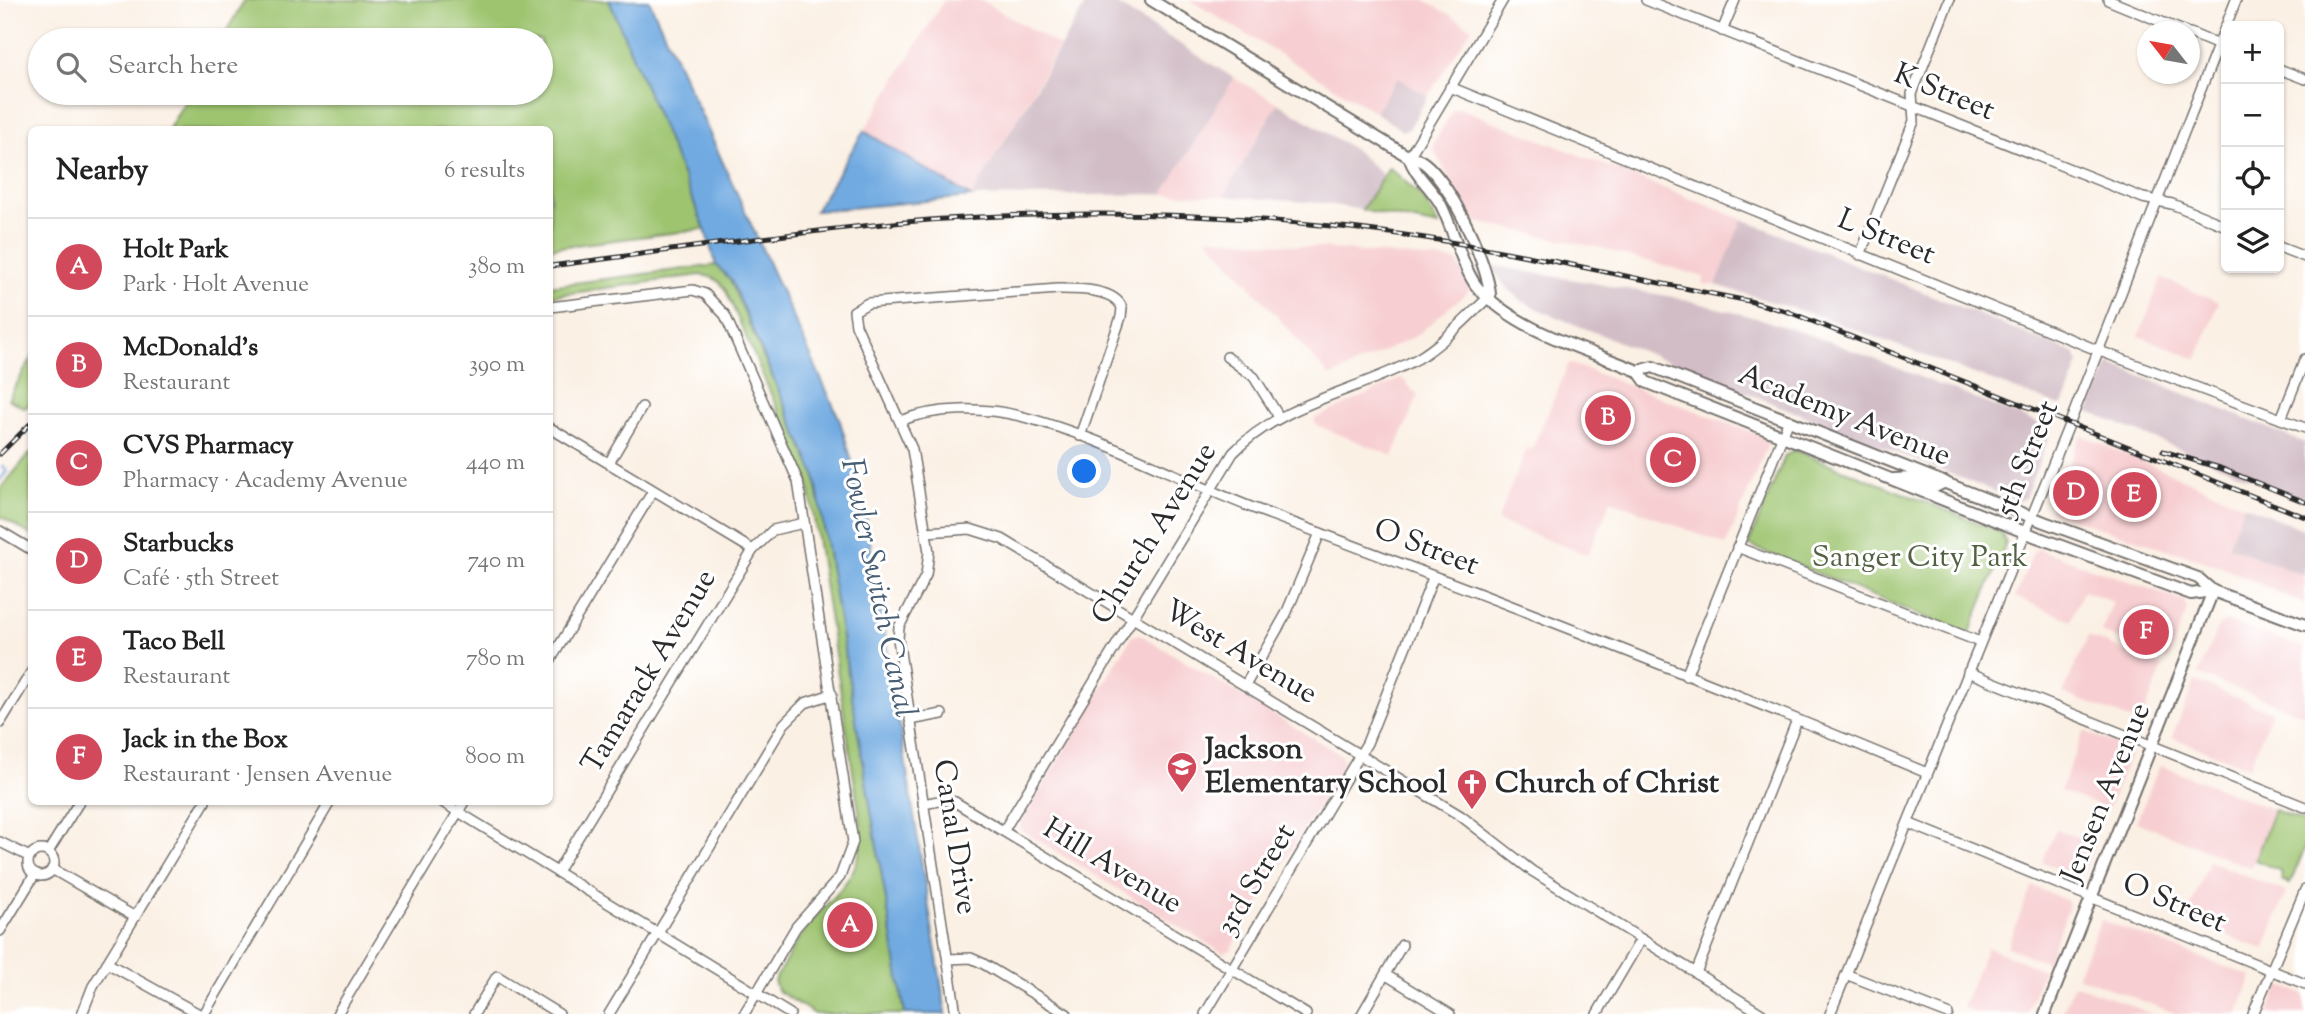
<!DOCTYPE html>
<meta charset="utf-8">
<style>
body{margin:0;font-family:"Sorts Mill Goudy",serif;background:#f6f6f6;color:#222}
.controls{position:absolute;right:21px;top:21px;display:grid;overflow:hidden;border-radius:10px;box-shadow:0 2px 5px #0004}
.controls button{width:63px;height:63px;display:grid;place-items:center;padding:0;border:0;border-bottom:2px solid #e0e0e0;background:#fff;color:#222;font:35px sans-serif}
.compass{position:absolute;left:2137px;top:21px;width:63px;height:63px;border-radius:50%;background:#fff;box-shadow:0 2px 5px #0004;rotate:301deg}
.you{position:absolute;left:1085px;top:472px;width:24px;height:24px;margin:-18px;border:5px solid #fff;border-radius:50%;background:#1a73e8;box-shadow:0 0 0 10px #1a73e833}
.badge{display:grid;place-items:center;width:46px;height:46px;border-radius:50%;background:#d1495b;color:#fff;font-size:23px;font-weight:700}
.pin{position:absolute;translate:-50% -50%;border:4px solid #fff;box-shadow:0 2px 7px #0006}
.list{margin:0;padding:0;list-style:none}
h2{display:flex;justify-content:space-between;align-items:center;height:91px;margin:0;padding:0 28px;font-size:30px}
h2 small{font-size:23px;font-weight:400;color:#767676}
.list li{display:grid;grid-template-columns:46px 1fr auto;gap:21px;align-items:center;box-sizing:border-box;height:98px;padding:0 28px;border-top:2px solid #e0e0e0}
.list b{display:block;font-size:26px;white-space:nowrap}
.list p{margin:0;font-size:23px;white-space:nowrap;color:#767676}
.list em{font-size:23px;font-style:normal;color:#767676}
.icon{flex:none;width:38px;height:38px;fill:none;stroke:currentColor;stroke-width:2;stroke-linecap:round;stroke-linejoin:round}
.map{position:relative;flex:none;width:2305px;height:1014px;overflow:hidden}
.search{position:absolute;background:#fff;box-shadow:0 2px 5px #0004;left:28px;top:28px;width:525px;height:77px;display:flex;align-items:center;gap:18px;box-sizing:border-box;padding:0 24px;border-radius:38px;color:#767676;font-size:26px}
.panel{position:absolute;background:#fff;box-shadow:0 2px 5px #0004;left:28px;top:126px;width:525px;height:679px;border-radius:10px}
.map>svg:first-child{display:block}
.built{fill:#f7cfd2}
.industrial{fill:#d2bdc6}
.green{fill:#9ec46f;stroke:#64784d;stroke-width:2}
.water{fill:#71aae1;stroke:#4e6a86;stroke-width:2}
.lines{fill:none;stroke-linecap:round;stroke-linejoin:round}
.stream{stroke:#71aae1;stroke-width:2.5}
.minor-casing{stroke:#74706c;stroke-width:12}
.major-casing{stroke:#74706c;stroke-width:14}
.minor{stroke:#fff;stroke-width:9}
.major{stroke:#fff;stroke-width:10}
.rail-casing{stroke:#2b2b2b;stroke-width:5}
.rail{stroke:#fff;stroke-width:2.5;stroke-dasharray:8;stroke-linecap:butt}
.labels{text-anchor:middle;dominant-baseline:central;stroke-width:6;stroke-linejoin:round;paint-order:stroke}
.street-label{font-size:30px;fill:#2b2b2b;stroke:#fff}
.park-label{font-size:30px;fill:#536143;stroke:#fff}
.poi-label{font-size:30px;font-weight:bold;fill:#2b2b2b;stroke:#fff;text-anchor:start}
.water-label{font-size:32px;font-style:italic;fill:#475e74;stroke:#fff}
</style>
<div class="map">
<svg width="2305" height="1014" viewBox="0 0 2305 1014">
<rect width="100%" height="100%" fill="#fff"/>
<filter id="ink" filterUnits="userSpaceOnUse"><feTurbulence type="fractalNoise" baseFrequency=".0143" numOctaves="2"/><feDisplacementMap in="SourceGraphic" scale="14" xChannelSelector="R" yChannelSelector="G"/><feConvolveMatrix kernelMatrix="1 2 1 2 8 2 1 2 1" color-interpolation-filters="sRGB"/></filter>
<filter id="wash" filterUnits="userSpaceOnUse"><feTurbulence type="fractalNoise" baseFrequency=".00686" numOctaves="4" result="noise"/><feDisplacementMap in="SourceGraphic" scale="28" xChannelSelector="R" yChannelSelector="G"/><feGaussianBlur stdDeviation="1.57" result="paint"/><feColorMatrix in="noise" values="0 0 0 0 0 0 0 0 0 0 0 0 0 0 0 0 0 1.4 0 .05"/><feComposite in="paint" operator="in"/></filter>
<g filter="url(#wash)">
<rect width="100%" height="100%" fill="#fbf0e4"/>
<!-- built -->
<g class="built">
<polygon points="944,0 981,0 1059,46 971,197 864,131"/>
<polygon points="1190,0 1425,0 1472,28 1428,96 1397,78 1375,112"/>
<polygon points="1234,78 1278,103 1224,196 1163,194"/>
<polygon points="1459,108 1742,219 1716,285 1702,284 1704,277 1601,248 1472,221 1434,150 1433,144 1453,110"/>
<polygon points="1207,237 1457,261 1471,289 1416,336 1330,377"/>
<polygon points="2161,278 2219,302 2197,359 2139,336"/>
<polygon points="1569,363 1765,437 1768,444 1726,545 1611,500 1588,555 1497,521 1527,448 1532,450"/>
<polygon points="1402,378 1418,396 1393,456 1316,425 1314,419"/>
<polygon points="2081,435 2244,505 2228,546 2305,576 2305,604 2219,566 2051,512 2050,509"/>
<polygon points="2038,549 2184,601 2187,610 2168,659 2101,632 2113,602 2083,591 2071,620 2015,597 2033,553"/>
<polygon points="2226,621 2305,648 2305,715 2198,674 2219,625"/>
<polygon points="1139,634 1341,755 1344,763 1231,950 1223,953 1022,831 1020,825 1132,636"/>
<polygon points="2088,636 2163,667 2141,721 2137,722 2063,693"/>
<polygon points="2195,681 2272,712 2249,768 2172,737"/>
<polygon points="2084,731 2127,749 2130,754 2108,809 2060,791"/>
<polygon points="2160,765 2274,810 2251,868 2136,822"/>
<polygon points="2056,829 2095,844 2083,873 2076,877 2042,862"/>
<polygon points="2209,861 2286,892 2264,950 2186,919"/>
<polygon points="2032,886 2066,900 2069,906 2047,963 2007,947"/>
<polygon points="2101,920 2252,977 2238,1014 2177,1014 2077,976"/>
<polygon points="1987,947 2043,970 2027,1014 1979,1014 1962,1007"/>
<polygon points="2074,984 2122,1002 2152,1014 2062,1014"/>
<polygon points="2279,985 2305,995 2305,1014 2268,1014"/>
</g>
<!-- industrial -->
<g class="industrial">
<polygon points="1088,0 1110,0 1234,78 1163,194 971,197"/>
<polygon points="1397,78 1428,96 1409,129 1403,131 1375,112"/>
<polygon points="1278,103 1355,150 1383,175 1362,210 1322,203 1224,196"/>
<polygon points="1742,219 2074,353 2079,363 2064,403 2060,406 1821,317 1716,285"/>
<polygon points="1489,265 1679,298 1760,319 1831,342 2052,429 2025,498 2018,501 1544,312 1521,300 1503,284"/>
<polygon points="2109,363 2305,443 2305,500 2089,412"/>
<polygon points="2244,505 2305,530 2305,576 2228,546"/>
</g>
<!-- green -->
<g class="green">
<polygon points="245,0 609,0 705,229 550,248 550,130 168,130 190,93 541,93 541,40 221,40"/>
<polygon points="1389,167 1423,198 1439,226 1362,210"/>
<path d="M 716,265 L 730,280 L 815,475 L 905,1014 L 815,1014 L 778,991 L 774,981 C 784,964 794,945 805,930 C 835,890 864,880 861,824 L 808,479 L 726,291 C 719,280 713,276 700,275 L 550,296 L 550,286 Z"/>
<polygon points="31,359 31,402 25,408 8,399"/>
<polygon points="1794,450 2001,532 2006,543 1969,635 1748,545 1785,456"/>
<polygon points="31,452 31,535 0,516 0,489"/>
<polygon points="2274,810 2305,822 2305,847 2290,884 2282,880 2281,871 2255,860"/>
</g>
<!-- water -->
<g class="water">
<polygon points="609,0 649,0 839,418 863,498 946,1014 905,1014 815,475 731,280 716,265 705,229"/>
<polygon points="864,131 971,197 815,211"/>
</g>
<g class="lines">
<!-- stream -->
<polyline class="stream" points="0,480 7,471 2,466"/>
</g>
</g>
<g filter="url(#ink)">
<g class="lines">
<!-- minor casing -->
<g class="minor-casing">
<g id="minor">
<polyline points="1646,0 2143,198 2172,204 2226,226"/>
<polyline points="2108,0 2186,32"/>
<polyline points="1722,31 1735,0"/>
<polyline points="2190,33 2226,48"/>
<polyline points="2279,69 2305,79"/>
<polyline points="1450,87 2097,350 2305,428"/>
<polyline points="1409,157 1503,0"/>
<polyline points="2279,247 2305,257"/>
<polyline points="1860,255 1914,121 1912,94 1949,0"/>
<polyline points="550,307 693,290 705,294 725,315 798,481 853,842 840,877 796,927 744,1014"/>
<polyline points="1227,357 1254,377 1279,417"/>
<polyline points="2281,419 2305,359"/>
<path d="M 900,421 C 935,407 984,407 1020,416 C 1104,437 1180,481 1261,511 C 1484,594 1707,681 1927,773"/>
<polyline points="550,428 753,550"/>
<polyline points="609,463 642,407"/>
<polyline points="0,531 32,550"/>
<polyline points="926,532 970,529 1002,539 1461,816 1532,871 1762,1014"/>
<polyline points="1737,547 1980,642"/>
<polyline points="550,661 653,491"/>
<polyline points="1968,672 2305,807"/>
<polyline points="1686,676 1789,420"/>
<polyline points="1246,684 1286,614 1320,533"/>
<polyline points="910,720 942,714"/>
<polyline points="0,723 32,671"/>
<polyline points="442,802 790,1014"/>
<polyline points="923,804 944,800 955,802 1306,1014"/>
<polyline points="1908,823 2305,984"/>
<path d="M 1004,830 L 1233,453 C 1282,402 1356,392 1417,359 C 1443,344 1468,316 1490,296"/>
<polyline points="0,842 30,857"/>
<circle cx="41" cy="863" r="13"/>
<polyline points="48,852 79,802"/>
<polyline points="52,869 135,917"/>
<polyline points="557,872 753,550 773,530 804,523"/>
<polyline points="0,931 35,874"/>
<polyline points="948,959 971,958 982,963 1067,1014"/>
<polyline points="107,963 199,1014"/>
<polyline points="1696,973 1797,720"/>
<polyline points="1386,975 1450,1014"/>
<polyline points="1848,975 1948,1014"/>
<polyline points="82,1014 93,986 205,802"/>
<polyline points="204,1014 330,802"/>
<polyline points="337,1014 464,802"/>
<polyline points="474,1014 497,976 559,1014"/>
<polyline points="609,1014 784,724 805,703 832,694"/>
<path d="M 956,1014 L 898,639 L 899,627 L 926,575 L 929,552 L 912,449 L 856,325 L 854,311 L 868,303 L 1058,289 C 1076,289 1115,288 1122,308 L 1121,317 L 1080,436"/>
<polyline points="1205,1014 1367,743 1433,578"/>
<polyline points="1362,1014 1402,945"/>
<polyline points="1597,1014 1641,939"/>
<polyline points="1830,1014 2073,415 2236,0"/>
<polyline points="2253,1014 2305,890"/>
</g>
</g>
<!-- major casing -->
<g class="major-casing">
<g id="major">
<path d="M 1151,0 L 1409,157 C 1441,155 1490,268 1490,296"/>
<path d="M 1409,157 C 1415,176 1431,187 1441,205 C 1452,226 1464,272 1478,288 C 1518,332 1584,348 1638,371 L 1646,382 L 2037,537 L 2191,594 L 2213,591"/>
<polyline points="1638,371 1653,367 2044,522 2198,578 2213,591 2305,625"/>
<polyline points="1894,479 1911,478 1935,487 1945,482"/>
<polyline points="2045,1014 2213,591"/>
</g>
</g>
<!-- minor -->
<use href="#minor" class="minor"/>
<!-- major -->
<use href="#major" class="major"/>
<!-- rail casing -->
<g class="rail-casing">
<g id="rail">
<path d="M 550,266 C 654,253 758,237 863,226 C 1018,210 1176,210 1331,226 C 1474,240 1608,274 1749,301 L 1789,312 L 2305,517"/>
<polyline points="2163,451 2220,468 2305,502"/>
<polyline points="0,454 32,422"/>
</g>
</g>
<!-- rail -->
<use href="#rail" class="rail"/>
</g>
</g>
<!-- icons -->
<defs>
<g id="school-pin" transform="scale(1.575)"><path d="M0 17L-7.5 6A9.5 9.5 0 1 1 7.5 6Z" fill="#d1495b" stroke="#fff"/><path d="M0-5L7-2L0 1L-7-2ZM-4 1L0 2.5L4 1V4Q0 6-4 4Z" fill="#fff"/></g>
<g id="church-pin" transform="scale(1.575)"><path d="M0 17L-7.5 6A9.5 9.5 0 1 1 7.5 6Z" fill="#d1495b" stroke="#fff"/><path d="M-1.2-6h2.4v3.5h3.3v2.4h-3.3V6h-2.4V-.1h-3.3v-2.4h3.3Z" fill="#fff"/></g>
</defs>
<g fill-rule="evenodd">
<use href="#school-pin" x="1182" y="767"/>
<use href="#church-pin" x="1472" y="784"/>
</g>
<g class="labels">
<!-- street labels -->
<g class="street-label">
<text transform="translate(1944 93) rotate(22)">K Street</text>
<text transform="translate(1886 238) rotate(22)">L Street</text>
<text transform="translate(1844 416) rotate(22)">Academy Avenue</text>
<text transform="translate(2028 459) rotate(-68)">5th Street</text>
<text transform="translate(1155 534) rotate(-58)">Church Avenue</text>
<text transform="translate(1426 548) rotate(21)">O Street</text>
<text transform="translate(1240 653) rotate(31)">West Avenue</text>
<text transform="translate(650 672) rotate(-59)">Tamarack Avenue</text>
<text transform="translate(2107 793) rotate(-68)">Jensen Avenue</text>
<text transform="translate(954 837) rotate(81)">Canal Drive</text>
<text transform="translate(1112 867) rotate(31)">Hill Avenue</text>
<text transform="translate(1257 880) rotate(-59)">3rd Street</text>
<text transform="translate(2174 904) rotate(23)">O Street</text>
</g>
<!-- park labels -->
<g class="park-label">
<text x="1920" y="558">Sanger City Park</text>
</g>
<!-- poi labels -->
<g class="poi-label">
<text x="1205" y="750">Jackson<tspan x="1205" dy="34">Elementary School</tspan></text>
<text x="1495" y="784">Church of Christ</text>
</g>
<!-- water labels -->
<g class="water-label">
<text transform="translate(877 588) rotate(78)">Fowler Switch Canal</text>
</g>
</g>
</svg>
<div class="controls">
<button>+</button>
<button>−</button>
<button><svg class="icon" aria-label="locate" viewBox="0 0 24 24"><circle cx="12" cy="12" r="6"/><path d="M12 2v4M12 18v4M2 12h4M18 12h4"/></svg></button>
<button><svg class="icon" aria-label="layers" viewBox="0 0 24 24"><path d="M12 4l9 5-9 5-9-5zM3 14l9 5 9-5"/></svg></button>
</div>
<svg class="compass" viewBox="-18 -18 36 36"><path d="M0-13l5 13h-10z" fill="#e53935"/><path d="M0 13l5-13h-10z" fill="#767676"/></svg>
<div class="you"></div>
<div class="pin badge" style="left:850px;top:925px">A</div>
<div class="pin badge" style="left:1608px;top:418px">B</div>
<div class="pin badge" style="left:1673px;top:460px">C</div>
<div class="pin badge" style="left:2076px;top:493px">D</div>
<div class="pin badge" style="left:2134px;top:495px">E</div>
<div class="pin badge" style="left:2146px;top:632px">F</div>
<div class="search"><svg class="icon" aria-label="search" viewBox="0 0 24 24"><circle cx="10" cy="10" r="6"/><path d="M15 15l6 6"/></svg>Search here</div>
<section class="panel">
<h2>Nearby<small>6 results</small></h2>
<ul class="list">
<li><span class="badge">A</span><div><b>Holt Park</b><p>Park · Holt Avenue</p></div><em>380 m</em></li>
<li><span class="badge">B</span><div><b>McDonald's</b><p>Restaurant</p></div><em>390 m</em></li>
<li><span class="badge">C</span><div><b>CVS Pharmacy</b><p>Pharmacy · Academy Avenue</p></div><em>440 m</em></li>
<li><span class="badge">D</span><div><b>Starbucks</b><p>Café · 5th Street</p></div><em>740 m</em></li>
<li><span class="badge">E</span><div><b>Taco Bell</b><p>Restaurant</p></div><em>780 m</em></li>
<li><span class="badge">F</span><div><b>Jack in the Box</b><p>Restaurant · Jensen Avenue</p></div><em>800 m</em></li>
</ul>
</section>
</div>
